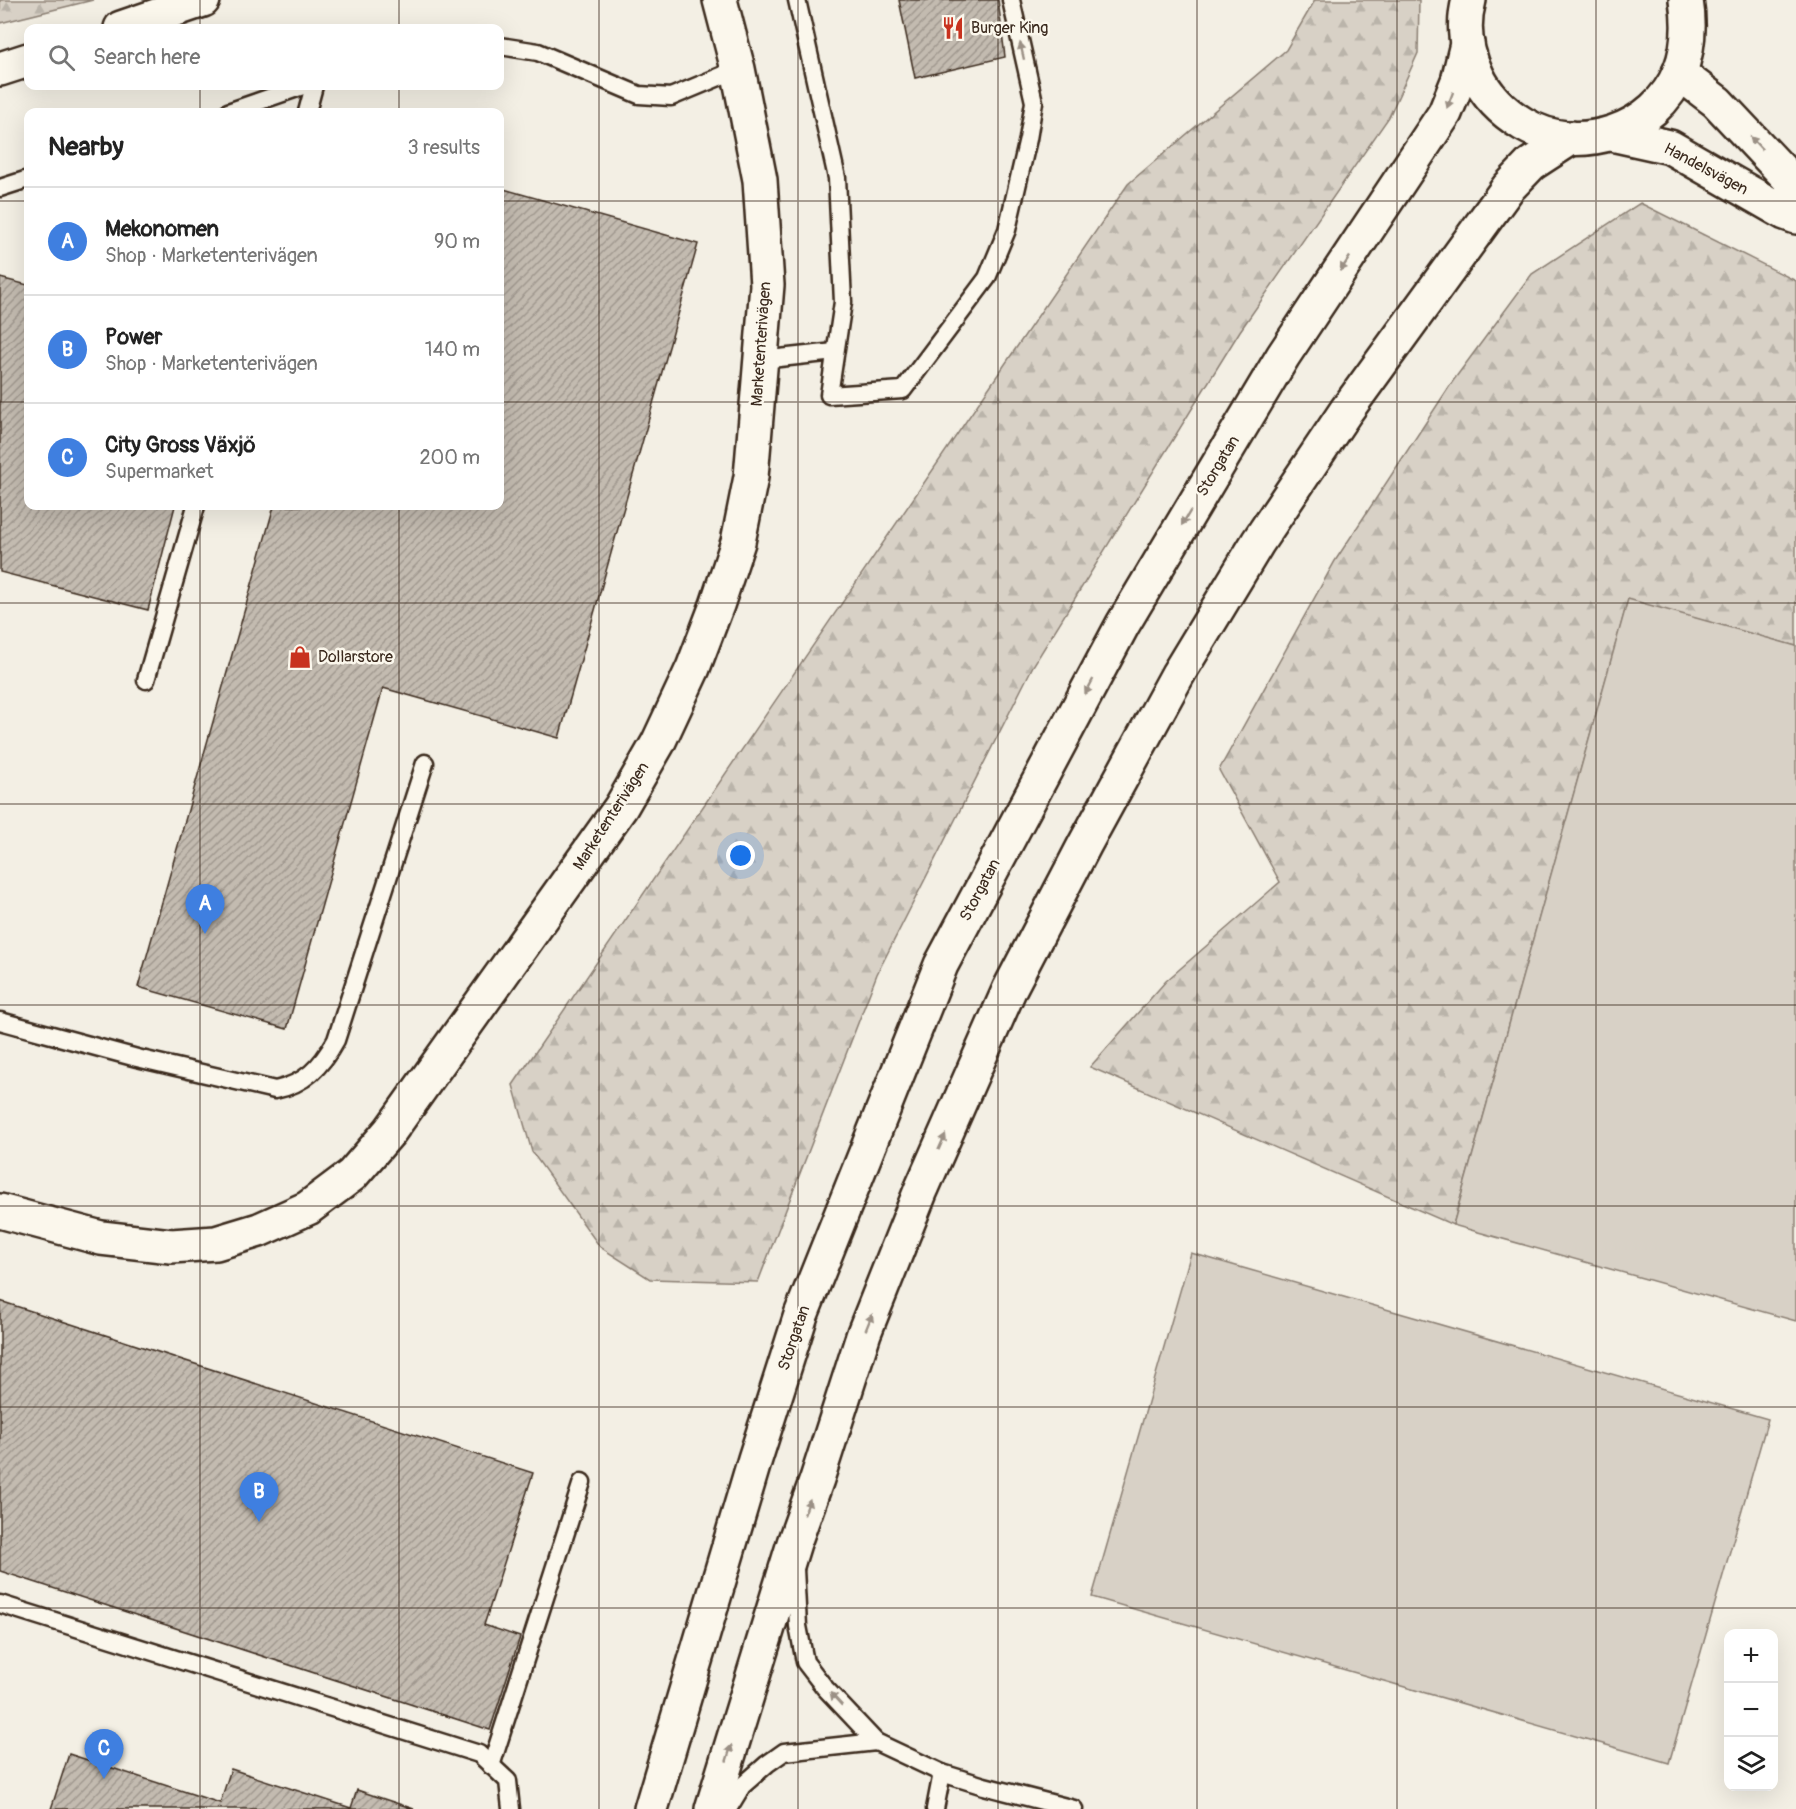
<!DOCTYPE html>
<meta charset="utf-8">
<style>
body{margin:0;font-family:Pangolin,sans-serif;background:#f6f6f6;color:#222}
.controls{position:absolute;right:18px;bottom:18px;display:grid;overflow:hidden;border-radius:12px;box-shadow:0 6px 24px #0002}
.controls button{width:54px;height:54px;display:grid;place-items:center;padding:0;border:0;border-bottom:2px solid #e0e0e0;background:#fff;color:#222;font:30px sans-serif}
.you{position:absolute;left:741px;top:856px;width:21px;height:21px;margin:-15px;border:4px solid #fff;border-radius:50%;background:#1a73e8;box-shadow:0 0 0 9px #1a73e833}
.badge{display:grid;place-items:center;width:39px;height:39px;border-radius:50%;background:#111827;color:#fff;font-size:20px;font-weight:700}
.pin{position:absolute;translate:-50% -50px;filter:drop-shadow(0 2px 3px #0008)}
.pin::after{content:'';position:absolute;top:32px;width:21px;height:18px;background:inherit;clip-path:polygon(0 0,100% 0,50% 100%)}
.list{margin:0;padding:0;list-style:none}
h2{display:flex;justify-content:space-between;align-items:center;height:78px;margin:0;padding:0 24px;font-size:26px}
h2 small{font-size:20px;font-weight:400;color:#767676}
.list li{display:grid;grid-template-columns:39px 1fr auto;gap:18px;align-items:center;box-sizing:border-box;height:108px;padding:0 24px;border-top:2px solid #e0e0e0}
.list b{display:block;font-size:22px;white-space:nowrap}
.list p{margin:0;font-size:20px;white-space:nowrap;color:#767676}
.list em{font-size:20px;font-style:normal;color:#767676}
.icon{flex:none;width:33px;height:33px;fill:none;stroke:currentColor;stroke-width:2;stroke-linecap:round;stroke-linejoin:round}
.map{position:relative;flex:none;width:1796px;height:1809px;overflow:hidden}
.search{position:absolute;background:#fff;box-shadow:0 6px 24px #0002;left:24px;top:24px;width:480px;height:66px;display:flex;align-items:center;gap:15px;box-sizing:border-box;padding:0 21px;border-radius:12px;color:#767676;font-size:22px}
.panel{position:absolute;background:#fff;box-shadow:0 6px 24px #0002;left:24px;top:108px;width:480px;height:402px;border-radius:12px}
.map>svg:first-child{display:block}
.forest{fill:url(#forest-firs);stroke:#8a7e72;stroke-width:1.5}
.pitch{fill:#d8d1c6;stroke:#8a7e72;stroke-width:1.5}
.building{fill:url(#building-hatch);stroke:#3b2a1e;stroke-width:1.5}
.lines{fill:none;stroke-linecap:round;stroke-linejoin:round}
.service-casing{stroke:#3b2a1e;stroke-width:21}
.minor-casing{stroke:#3b2a1e;stroke-width:38}
.tertiary-casing{stroke:#3b2a1e;stroke-width:38}
.secondary-casing{stroke:#3b2a1e;stroke-width:38}
.service{stroke:#fbf7ec;stroke-width:16}
.minor{stroke:#fbf7ec;stroke-width:33}
.tertiary{stroke:#fbf7ec;stroke-width:33}
.secondary{stroke:#fbf7ec;stroke-width:33}
.oneway{fill:#9b9085}
.grid{fill:none;stroke:#3b2a1e;stroke-width:1.5;stroke-opacity:0.55}
.labels{text-anchor:middle;dominant-baseline:central;stroke-width:5;stroke-linejoin:round;paint-order:stroke}
.poi-label{font-size:16px;fill:#3b2a1e;stroke:#fbf7ec;text-anchor:start}
.street-label{font-size:16px;fill:#3b2a1e;stroke:#fbf7ec}
</style>
<div class="map">
<svg width="1796" height="1809" viewBox="0 0 1796 1809">
<defs>
<pattern id="forest-firs" width="22" height="20" patternUnits="userSpaceOnUse" patternTransform="scale(1.5)"><rect width="22" height="20" fill="#d8d1c6"/><path d="M5 1l3.5 6h-7zM16 11l3.5 6h-7z" fill="#bab4aa"/></pattern>
<pattern id="building-hatch" width="6" height="6" patternUnits="userSpaceOnUse" patternTransform="scale(1.5)"><rect width="6" height="6" fill="#c3bbb0"/><path d="M-1 1l2-2M0 6l6-6M5 7l2-2" fill="none" stroke="#a0988f"/></pattern>
</defs>
<rect width="100%" height="100%" fill="#f3efe4"/>
<filter id="ink" filterUnits="userSpaceOnUse"><feTurbulence type="fractalNoise" baseFrequency=".0167" numOctaves="2"/><feDisplacementMap in="SourceGraphic" scale="12" xChannelSelector="R" yChannelSelector="G"/><feConvolveMatrix kernelMatrix="1 2 1 2 8 2 1 2 1" color-interpolation-filters="sRGB"/></filter>
<g filter="url(#ink)">
<!-- forest -->
<g class="forest">
<polygon points="0,0 93,0 0,23"/>
<polygon points="1315,0 1419,0 1418,53 1389,117 1240,331 1033,666 877,974 758,1282 650,1279 600,1247 532,1152 513,1085 1128,184 1286,50"/>
<polygon points="1640,203 1796,281 1796,646 1628,600 1453,1225 1090,1067 1166,981 1280,882 1219,770 1335,561 1453,381 1532,274"/>
</g>
<!-- pitch -->
<g class="pitch">
<polygon points="1628,599 1796,646 1796,1321 1453,1225"/>
<polygon points="1191,1253 1768,1419 1669,1763 1092,1597"/>
</g>
<!-- building -->
<g class="building">
<polygon points="899,0 998,0 1005,57 915,78"/>
<polygon points="500,188 698,244 559,738 383,688 287,1029 138,987 274,506 500,506"/>
<polygon points="0,278 28,285 28,506 175,506 148,610 0,572"/>
<polygon points="0,1301 533,1473 484,1625 520,1637 490,1730 0,1571"/>
<polygon points="69,1754 220,1803 231,1769 351,1808 357,1790 414,1809 51,1809"/>
</g>
<g class="lines">
<!-- service casing -->
<g class="service-casing">
<g id="service">
<polyline points="797,0 837,178 843,302 829,395 903,390 987,278 1007,230 1028,139 1034,102 1011,0"/>
<polyline points="500,46 538,52 639,95 671,97 738,69"/>
<polyline points="228,112 303,86"/>
<polyline points="307,112 314,86"/>
<polyline points="0,188 28,179"/>
<polyline points="761,360 835,352"/>
<polyline points="146,680 196,506"/>
<path d="M 0,1021 L 137,1058 L 275,1090 C 305,1084 321,1067 336,1040 L 425,763"/>
<polyline points="795,1569 798,1626 805,1662 825,1688 876,1742 942,1773 935,1809"/>
<polyline points="0,1604 479,1754 508,1781 511,1809"/>
<polyline points="491,1766 582,1482"/>
<polyline points="942,1773 984,1786 1074,1809"/>
<polyline points="728,1809 742,1786 767,1764 784,1752 876,1742"/>
</g>
</g>
<!-- minor casing -->
<g class="minor-casing">
<polyline id="minor" points="0,1211 101,1238 171,1246 216,1243 259,1230 308,1208 352,1175 390,1131 621,807 658,743 693,668 717,605 738,542 751,477 767,285 760,180 738,69 720,0"/>
</g>
<!-- tertiary casing -->
<g class="tertiary-casing">
<g id="tertiary">
<polyline points="121,28 203,0"/>
<polyline points="0,69 28,60"/>
<polyline points="1679,73 1717,102 1796,186"/>
<polyline points="1611,134 1670,147 1785,213 1796,217"/>
</g>
</g>
<!-- secondary casing -->
<g class="secondary-casing">
<g id="secondary">
<path d="M 1469,0 C 1462,25 1466,52 1477,75 C 1487,97 1503,112 1523,124 C 1578,157 1656,131 1680,71 C 1689,48 1690,25 1686,0"/>
<polyline points="651,1809 755,1459 801,1315 941,965 1123,624 1283,356 1445,113 1458,81 1467,44"/>
<polyline points="712,1809 794,1543 817,1479 864,1333 921,1190 1010,988 1085,844 1178,674 1258,542 1346,411 1508,188 1531,164 1571,138"/>
</g>
</g>
<!-- service -->
<use href="#service" class="service"/>
<!-- minor -->
<use href="#minor" class="minor"/>
<!-- tertiary -->
<use href="#tertiary" class="tertiary"/>
<!-- secondary -->
<use href="#secondary" class="secondary"/>
</g>
<!-- one-way arrows -->
<defs><path id="oneway-solid" d="M-6-.8H1V-3.2L6.5 0L1 3.2V.8H-6Z" transform="scale(1.5)"/></defs>
<g class="oneway">
<use href="#oneway-solid" transform="translate(1022 51) rotate(-103)"/>
<use href="#oneway-solid" transform="translate(1450 100) rotate(111)"/>
<use href="#oneway-solid" transform="translate(1756 143) rotate(-133)"/>
<use href="#oneway-solid" transform="translate(1345 264) rotate(124)"/>
<use href="#oneway-solid" transform="translate(1186 518) rotate(121)"/>
<use href="#oneway-solid" transform="translate(1089 687) rotate(118)"/>
<use href="#oneway-solid" transform="translate(942 1142) rotate(-66)"/>
<use href="#oneway-solid" transform="translate(869 1322) rotate(-68)"/>
<use href="#oneway-solid" transform="translate(807 1507) rotate(-70)"/>
<use href="#oneway-solid" transform="translate(836 1699) rotate(-133)"/>
<use href="#oneway-solid" transform="translate(729 1753) rotate(-73)"/>
</g>
</g>
<!-- grid -->
<path class="grid" d="M 200,0 L 200,28M 399,0 L 399,28M 599,0 L 599,1809M 798,0 L 798,1809M 998,0 L 998,1809M 1197,0 L 1197,1809M 1397,0 L 1397,1809M 1596,0 L 1596,1809M 200,86 L 200,112M 399,86 L 399,112M 0,201 L 28,201M 500,201 L 1796,201M 0,402 L 28,402M 500,402 L 1796,402M 200,506 L 200,1809M 399,506 L 399,1809M 0,603 L 1796,603M 0,804 L 1796,804M 0,1005 L 1796,1005M 0,1206 L 1796,1206M 0,1407 L 1796,1407M 0,1608 L 1796,1608"/>
<!-- icons -->
<defs>
<g id="restaurant-bare" transform="scale(1.8)"><path d="M-5-6h1v4h1v-4h1v4h1v-4h1v5L-1.5 .5V6h-2V.5L-5-1ZM5-6V6H3V1.5H1.5Q1.5-4 5-6Z" fill="#c8321e" stroke="#fbf7ec" stroke-width="2.5" paint-order="stroke"/></g>
<g id="shop-bare" transform="scale(1.8)"><path d="M-5-2.5h2.3a2.7 3.5 0 0 1 5.4 0H5L5.5 6h-11ZM-1.5-2.5h3a1.5 2.3 0 0 0-3 0Z" fill="#c8321e" stroke="#fbf7ec" stroke-width="2.5" paint-order="stroke"/></g>
</defs>
<g fill-rule="evenodd">
<use href="#restaurant-bare" x="953" y="28"/>
<use href="#shop-bare" x="300" y="657"/>
</g>
<g class="labels">
<!-- poi labels -->
<g class="poi-label">
<text x="971" y="28">Burger King</text>
<text x="318" y="657">Dollarstore</text>
</g>
<!-- street labels -->
<g class="street-label">
<text transform="translate(1706 169) rotate(28)">Handelsvägen</text>
<text transform="translate(761 344) rotate(-86)">Marketenterivägen</text>
<text transform="translate(1218 466) rotate(-59)">Storgatan</text>
<text transform="translate(611 816) rotate(-57)">Marketenterivägen</text>
<text transform="translate(980 890) rotate(-62)">Storgatan</text>
<text transform="translate(794 1338) rotate(-71)">Storgatan</text>
</g>
</g>
</svg>
<div class="controls">
<button>+</button>
<button>−</button>
<button><svg class="icon" aria-label="layers" viewBox="0 0 24 24"><path d="M12 4l9 5-9 5-9-5zM3 14l9 5 9-5"/></svg></button>
</div>
<div class="you"></div>
<div class="pin badge" style="left:205px;top:934px;background:#3f7fe0">A</div>
<div class="pin badge" style="left:259px;top:1522px;background:#3f7fe0">B</div>
<div class="pin badge" style="left:104px;top:1779px;background:#3f7fe0">C</div>
<div class="search"><svg class="icon" aria-label="search" viewBox="0 0 24 24"><circle cx="10" cy="10" r="6"/><path d="M15 15l6 6"/></svg>Search here</div>
<section class="panel">
<h2>Nearby<small>3 results</small></h2>
<ul class="list">
<li><span class="badge" style="background:#3f7fe0">A</span><div><b>Mekonomen</b><p>Shop · Marketenterivägen</p></div><em>90 m</em></li>
<li><span class="badge" style="background:#3f7fe0">B</span><div><b>Power</b><p>Shop · Marketenterivägen</p></div><em>140 m</em></li>
<li><span class="badge" style="background:#3f7fe0">C</span><div><b>City Gross Växjö</b><p>Supermarket</p></div><em>200 m</em></li>
</ul>
</section>
</div>
